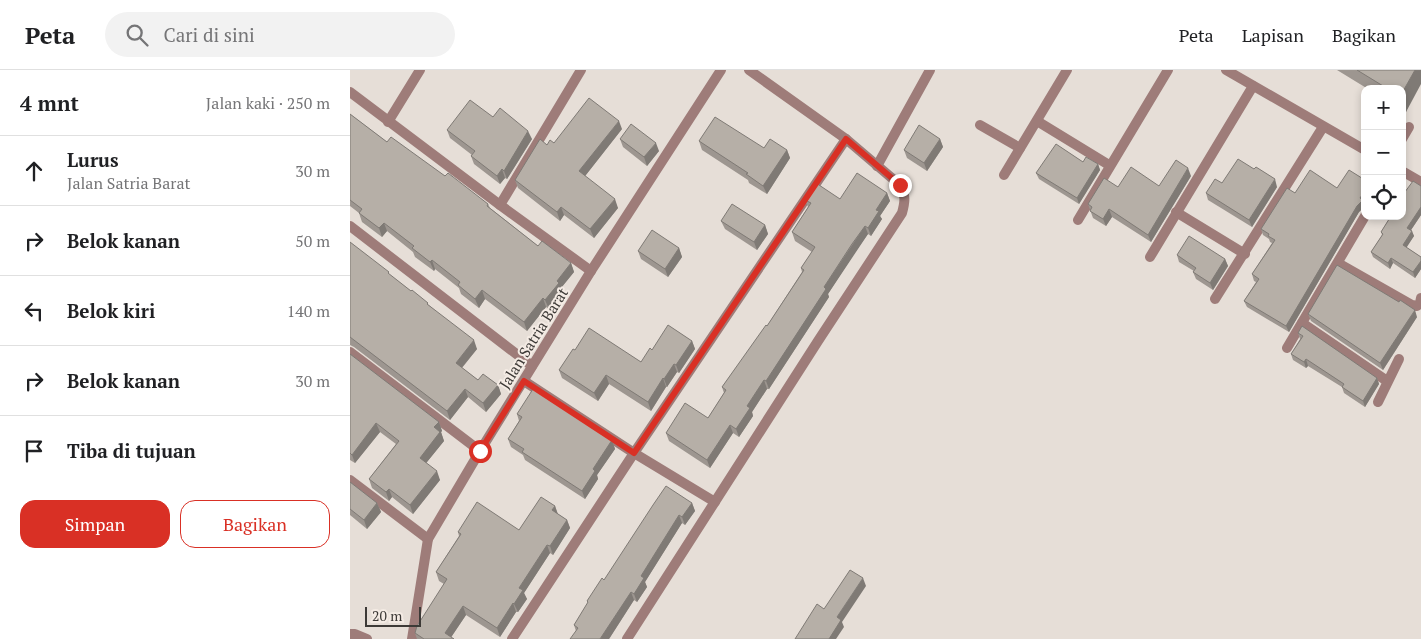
<!DOCTYPE html>
<html lang="id">
<meta charset="utf-8">
<style>
body{margin:0;font-family:"PT Serif",serif;background:#f2f2f2;color:#202124}
.controls{position:absolute;right:15px;top:15px;display:grid;overflow:hidden;border-radius:10px;box-shadow:0 2px 8px #0003}
.controls button{width:45px;height:45px;display:grid;place-items:center;padding:0;border:0;border-bottom:1px solid #e0e0e0;background:#fff;color:#202124;font:25px sans-serif}
.scale{position:absolute;left:15px;bottom:12px;width:56px;box-sizing:border-box;padding-left:5px;border:2px solid #3d3a37;border-top:0;font-size:14px;line-height:18px;white-space:nowrap;color:#3d3a37;-webkit-text-stroke:4px #f4ebe4;paint-order:stroke}
.stop{position:absolute;width:15px;height:15px;margin:-11px;border:4px solid #d93025;border-radius:50%;background:#fff}
.stop.end{background:#d93025;border-color:#fff;box-shadow:0 1px 5px #0008}
.list{margin:0;padding:0;list-style:none}
h2{display:flex;justify-content:space-between;align-items:center;height:65px;margin:0;padding:0 20px;font-size:21px}
h2 small{font-size:16px;font-weight:400;color:#757577}
.list li{display:grid;grid-template-columns:32px 1fr auto;gap:15px;align-items:center;box-sizing:border-box;height:70px;padding:0 20px;border-top:1px solid #e0e0e0}
.list b{display:block;font-size:19px;white-space:nowrap}
.list p{margin:0;font-size:16px;white-space:nowrap;color:#757577}
.list em{font-size:16px;font-style:normal;color:#757577}
.actions{display:flex;gap:10px;padding:15px 20px}
.actions a{flex:1;padding:11px 0;border:1px solid #d93025;border-radius:15px;text-align:center;font-size:18px;color:#d93025}
.actions .main{background:#d93025;color:#fff}
.icon{flex:none;width:28px;height:28px;fill:none;stroke:currentColor;stroke-width:2;stroke-linecap:round;stroke-linejoin:round}
.map{position:relative;flex:none;width:1071px;height:569px;overflow:hidden}
header{display:flex;align-items:center;gap:30px;box-sizing:border-box;height:70px;padding:0 25px;background:#fff;border-bottom:1px solid #e0e0e0}
header strong{font-size:24px}
nav{display:flex;gap:28px;margin-inline-start:auto;font-size:18px}
.search{width:350px;height:45px;background:#f2f2f2;display:flex;align-items:center;gap:12px;box-sizing:border-box;padding:0 18px;border-radius:28px;color:#757577;font-size:19px}
main{display:flex}
aside{flex:1;background:#fff}
.map>svg:first-child{display:block}
.lines{fill:none;stroke-linecap:round;stroke-linejoin:round}
.street{stroke:#9e7c79;stroke-width:10}
.wall{fill:#9d9690}
.shaded-wall{fill:#7f7a75}
.building{fill:#b6afa7;stroke:#7f7a75}
.route{stroke:#d93025;stroke-width:6}
.labels{text-anchor:middle;dominant-baseline:central;stroke-width:4;stroke-linejoin:round;paint-order:stroke}
.street-label{font-size:15px;fill:#3d3a37;stroke:#f4ebe4}
</style>
<header>
<strong>Peta</strong>
<div class="search"><svg class="icon" aria-label="search" viewBox="0 0 24 24"><circle cx="10" cy="10" r="6"/><path d="M15 15l6 6"/></svg>Cari di sini</div>
<nav><a>Peta</a><a>Lapisan</a><a>Bagikan</a></nav>
</header>
<main>
<aside>
<h2>4 mnt<small>Jalan kaki · 250 m</small></h2>
<ul class="list">
<li><svg class="icon" aria-label="ahead" viewBox="0 0 24 24"><path d="M12 20V5M6 11l6-6 6 6"/></svg><div><b>Lurus</b><p>Jalan Satria Barat</p></div><em>30 m</em></li>
<li><svg class="icon" aria-label="right" viewBox="0 0 24 24"><path d="M7 20v-9h11M14 6l5 5-5 5"/></svg><div><b>Belok kanan</b></div><em>50 m</em></li>
<li><svg class="icon" aria-label="left" viewBox="0 0 24 24"><path d="M17 20v-9H6M10 6l-5 5 5 5"/></svg><div><b>Belok kiri</b></div><em>140 m</em></li>
<li><svg class="icon" aria-label="right" viewBox="0 0 24 24"><path d="M7 20v-9h11M14 6l5 5-5 5"/></svg><div><b>Belok kanan</b></div><em>30 m</em></li>
<li><svg class="icon" aria-label="arrive" viewBox="0 0 24 24"><path d="M6 21V4h12l-3 4 3 4H6"/></svg><div><b>Tiba di tujuan</b></div></li>
</ul>
<div class="actions"><a class="main">Simpan</a><a>Bagikan</a></div>
</aside>
<div class="map">
<svg width="1071" height="569" viewBox="0 0 1071 569">
<rect width="100%" height="100%" fill="#e6ded7"/>
<g class="lines">
<!-- street -->
<g class="street">
<polyline points="876,0 1015,80"/>
<polyline points="0,22 150,135 241,201"/>
<polyline points="687,51 759,95"/>
<polyline points="38,52 70,0"/>
<polyline points="630,55 670,78"/>
<polyline points="1052,69 1059,57"/>
<polyline points="527,96 580,0"/>
<polyline points="1052,101 1071,112"/>
<polyline points="654,105 717,0"/>
<polyline points="150,135 231,0"/>
<polyline points="826,142 895,184"/>
<polyline points="728,150 818,0"/>
<polyline points="0,156 182,296"/>
<polyline points="800,187 903,16"/>
<polyline points="988,193 1062,235 1067,236 1070,233 1071,228"/>
<polyline points="865,229 973,57"/>
<polyline points="952,253 1037,311"/>
<polyline points="937,278 1015,146"/>
<polyline points="0,282 130,381"/>
<polyline points="174,311 284,383 365,432"/>
<polyline points="1028,332 1049,289"/>
<polyline points="0,410 78,469"/>
<polyline points="0,564 5,564 17,569"/>
<polyline points="62,569 78,469 130,381 241,201 371,0"/>
<polyline points="162,569 284,383 496,69"/>
<path d="M 277,569 L 468,271 L 552,143 C 555,132 556,125 550,115 L 496,69 L 399,0"/>
</g>
</g>
<!-- wall -->
<g class="wall">
<polygon points="987,0 1071,0 1056,42 1052,39 1052,19 1018,19"/>
<polygon points="0,44 37,72 95,106 138,134 140,138 188,176 221,193 224,202 211,218 213,222 199,239 196,237 177,261 135,229 129,238 111,224 109,218 85,199 84,201 65,187 63,182 37,161 32,167 12,152 9,143 0,136"/>
<polygon points="143,47 182,69 157,109 155,108 150,114 124,94 121,86 122,85 100,68 97,60"/>
<polygon points="272,59 235,106 268,138 244,168 214,145 210,151 168,118 165,110 197,75"/>
<polygon points="270,69 309,81 297,96 273,77"/>
<polygon points="590,69 593,77 577,101 557,88 554,80"/>
<polygon points="349,71 414,78 437,80 440,88 417,124 399,113 398,110 352,80"/>
<polygon points="733,92 748,94 750,100 729,134 689,109 686,103"/>
<polygon points="841,106 801,172 762,147 756,156 743,148 738,134 768,117 809,116"/>
<polygon points="1015,110 1015,131 1014,132 1015,136 1009,142 939,262 897,237 894,231 906,212 904,211 902,204 922,173 920,172 919,169 913,165 911,159 945,123 987,118"/>
<polygon points="872,113 927,117 902,157 858,130 856,123"/>
<polygon points="1071,116 1071,145 1061,160 1064,166 1056,177 1071,187 1071,199 1065,208 1043,193 1040,199 1023,187 1021,182 1032,165 1031,162 1041,146"/>
<polygon points="537,123 540,131 530,146 532,149 521,166 518,164 505,182 478,224 479,227 419,319 417,319 402,342 403,346 389,367 383,363 360,398 319,371 316,363 358,348 374,323 372,317 417,256 452,202 451,198 462,182 445,171 442,162 458,137 455,130 490,129"/>
<polygon points="371,151 415,155 418,164 407,180 375,159"/>
<polygon points="0,172 40,205 80,236 127,279 112,298 128,310 148,315 151,324 136,342 118,327 100,350 4,277 0,275"/>
<polygon points="329,178 332,187 318,207 291,189 288,181"/>
<polygon points="827,185 875,189 878,196 863,220 846,209 843,202 844,201 829,192"/>
<polygon points="958,244 1067,247 1033,300 961,251"/>
<polygon points="948,263 1027,308 1029,314 1015,337 994,323 992,317 958,296 956,298 943,290 941,284 950,269"/>
<polygon points="342,271 345,279 329,303 327,302 317,317 316,317 301,341 259,314 248,331 212,308 209,300 225,280 291,292 302,280"/>
<polygon points="0,284 89,352 92,361 91,362 94,371 76,393 90,410 63,444 42,427 39,431 22,418 19,409 46,374 30,362 5,393 0,390"/>
<polygon points="167,344 262,370 265,379 247,405 248,409 235,429 175,390 173,385 161,377 158,369 169,351"/>
<polygon points="0,412 27,433 31,442 17,459 0,445"/>
<polygon points="342,433 345,441 335,455 332,453 295,512 297,517 287,532 284,530 259,569 226,561 224,555 238,533 237,531 254,510"/>
<polygon points="205,436 208,444 217,450 220,458 203,485 200,483 174,523 177,529 168,542 166,542 150,567 116,545 101,567 104,569 67,569 65,563 94,514 89,511 86,502 109,466 108,462 169,460"/>
</g>
<!-- shaded-wall -->
<g class="shaded-wall">
<polygon points="1065,0 1071,0 1071,14 1056,42 1052,31 1052,23"/>
<polygon points="269,51 272,59 232,110 229,101"/>
<polygon points="178,61 182,69 157,109 154,101"/>
<polygon points="590,69 593,77 577,101 574,93"/>
<polygon points="306,73 309,81 297,96 294,87"/>
<polygon points="437,80 440,88 417,124 413,116"/>
<polygon points="748,94 750,100 729,134 727,128"/>
<polygon points="838,98 841,106 801,172 798,165"/>
<polygon points="152,99 155,108 150,114 147,106"/>
<polygon points="925,109 927,117 902,157 899,150"/>
<polygon points="1015,121 1015,131 1014,132 1015,136 1009,142 939,262 936,256"/>
<polygon points="537,123 540,131 530,146 532,149 521,166 518,158 526,140"/>
<polygon points="265,129 268,138 244,168 240,159"/>
<polygon points="211,137 214,145 210,151 207,142"/>
<polygon points="1071,137 1071,145 1059,163 1057,158"/>
<polygon points="759,139 762,147 756,156 753,149"/>
<polygon points="34,153 37,161 32,167 29,158"/>
<polygon points="415,155 418,164 407,180 404,172"/>
<polygon points="515,156 518,164 478,224 479,227 419,319 416,311 474,217"/>
<polygon points="1062,161 1064,166 1055,180 1053,175"/>
<polygon points="329,178 332,187 318,207 315,199"/>
<polygon points="1041,188 1043,193 1040,199 1038,193"/>
<polygon points="875,189 878,196 863,220 860,213"/>
<polygon points="82,190 85,199 84,201 80,192"/>
<polygon points="1071,191 1071,199 1065,208 1063,202"/>
<polygon points="221,193 224,202 211,218 213,222 199,239 195,230 207,211"/>
<polygon points="132,220 135,229 129,238 125,229"/>
<polygon points="193,228 196,237 177,261 174,252"/>
<polygon points="1065,240 1067,247 1033,300 1030,293"/>
<polygon points="124,270 127,279 109,301 106,293"/>
<polygon points="342,271 345,279 329,303 326,295"/>
<polygon points="956,289 958,296 956,298 954,292"/>
<polygon points="324,294 327,302 317,317 314,309"/>
<polygon points="256,305 259,314 248,331 244,323"/>
<polygon points="313,308 316,317 301,341 298,332"/>
<polygon points="1027,308 1029,314 1015,337 1013,331"/>
<polygon points="414,310 417,319 402,342 403,346 389,367 386,359 397,336"/>
<polygon points="148,315 151,324 136,342 133,333"/>
<polygon points="115,319 118,327 100,350 97,341"/>
<polygon points="89,352 92,361 91,362 94,371 73,397 70,388 84,357"/>
<polygon points="26,353 30,362 5,393 2,385"/>
<polygon points="380,355 383,363 360,398 357,390"/>
<polygon points="262,370 265,379 247,405 248,409 235,429 232,421 243,399"/>
<polygon points="87,401 90,410 63,444 60,435"/>
<polygon points="39,419 42,427 39,431 36,422"/>
<polygon points="27,433 31,442 17,459 14,450"/>
<polygon points="342,433 345,441 335,455 332,447"/>
<polygon points="205,436 208,445 202,440"/>
<polygon points="329,445 332,453 295,512 297,517 287,532 284,524 291,506"/>
<polygon points="217,450 220,458 203,485 200,476"/>
<polygon points="197,475 200,483 174,523 177,529 168,542 164,534 169,518"/>
<polygon points="513,508 516,516 492,552 494,557 486,569 479,569 487,547"/>
<polygon points="281,522 284,530 259,569 250,569"/>
<polygon points="163,533 166,542 150,567 147,558"/>
<polygon points="113,536 116,545 100,569 95,563"/>
</g>
<!-- building -->
<g class="building">
<polygon points="1007,0 1065,0 1052,23 1052,19 1038,19"/>
<polygon points="239,28 269,51 229,101 265,129 240,159 211,137 207,142 165,110 190,69 197,75 200,70 204,73"/>
<polygon points="120,30 143,47 150,38 178,61 154,101 152,99 147,106 121,86 125,81 97,60"/>
<polygon points="0,44 37,72 41,67 95,106 98,103 138,134 137,136 188,176 192,171 221,193 207,211 209,213 195,230 193,228 174,252 132,220 125,229 108,215 110,212 82,190 80,192 62,178 64,176 34,153 29,158 9,143 12,139 0,130"/>
<polygon points="365,47 414,78 420,69 437,80 413,116 396,104 398,103 349,71"/>
<polygon points="281,54 306,73 294,87 270,69"/>
<polygon points="569,55 590,69 574,93 554,80"/>
<polygon points="706,74 733,92 736,87 748,94 727,128 686,103"/>
<polygon points="888,89 904,99 906,97 925,109 899,150 856,123 865,109 872,113"/>
<polygon points="826,90 838,98 798,165 759,139 753,149 740,141 742,137 738,134 754,108 768,117 781,97 809,116"/>
<polygon points="960,100 987,118 999,100 1015,110 1015,121 1010,128 1013,130 1007,136 936,256 894,231 909,209 902,204 925,170 918,166 919,164 911,159 937,118 945,123"/>
<polygon points="507,103 537,123 526,140 529,141 518,158 515,156 502,174 474,217 476,219 416,311 414,310 397,336 400,338 386,359 380,355 357,390 316,363 335,333 358,348 376,320 372,317 416,255 417,256 454,200 451,198 465,177 442,162 461,133 455,130 466,113 490,129"/>
<polygon points="1063,111 1071,116 1071,137 1057,158 1062,161 1053,175 1071,187 1071,191 1063,202 1041,188 1038,193 1021,182 1033,164 1031,162 1041,146 1052,146 1052,126"/>
<polygon points="382,134 415,155 404,172 371,151"/>
<polygon points="302,160 329,178 315,199 288,181"/>
<polygon points="839,166 875,189 860,213 843,202 846,198 827,185"/>
<polygon points="0,172 39,202 38,203 61,221 62,220 78,233 77,234 124,270 106,293 128,310 133,304 148,315 133,333 115,319 97,341 0,267"/>
<polygon points="987,195 1049,232 1050,230 1065,240 1030,293 958,244"/>
<polygon points="318,255 342,271 326,295 324,294 314,309 313,308 298,332 256,305 244,323 209,300 223,279 225,280 239,258 291,292 300,278 302,280"/>
<polygon points="952,256 1027,308 1013,331 992,317 994,314 956,289 954,292 941,284 953,266 948,263"/>
<polygon points="0,284 89,352 84,357 90,362 70,388 87,401 60,435 39,419 36,422 19,409 49,371 26,353 2,385 0,383"/>
<polygon points="183,319 262,370 243,399 245,401 232,421 172,382 174,379 158,369 172,347 167,344"/>
<polygon points="0,412 27,433 14,450 0,439"/>
<polygon points="316,416 342,433 332,447 329,445 291,506 294,508 284,524 281,522 250,569 220,569 228,558 224,555 238,532 237,531 252,508 254,510 303,435"/>
<polygon points="191,427 205,436 202,440 217,450 200,476 197,475 169,518 173,520 164,534 163,533 147,558 113,536 95,563 104,569 74,569 65,563 67,556 97,509 86,502 111,464 108,462 127,432 169,460"/>
<polygon points="500,500 513,508 487,547 491,550 479,569 445,569 467,534 474,539"/>
</g>
<g class="lines">
<!-- route -->
<polyline class="route" points="130,381 174,311 284,383 496,69 550,115"/>
</g>
<g class="labels">
<!-- street labels -->
<g class="street-label">
<text transform="translate(183 268) rotate(-58)">Jalan Satria Barat</text>
</g>
</g>
</svg>
<div class="controls">
<button>+</button>
<button>−</button>
<button><svg class="icon" aria-label="locate" viewBox="0 0 24 24"><circle cx="12" cy="12" r="6"/><path d="M12 2v4M12 18v4M2 12h4M18 12h4"/></svg></button>
</div>
<div class="scale">20 m</div>
<div class="stop" style="left:130px;top:381px"></div>
<div class="stop end" style="left:550px;top:115px"></div>
</div>
</main>
